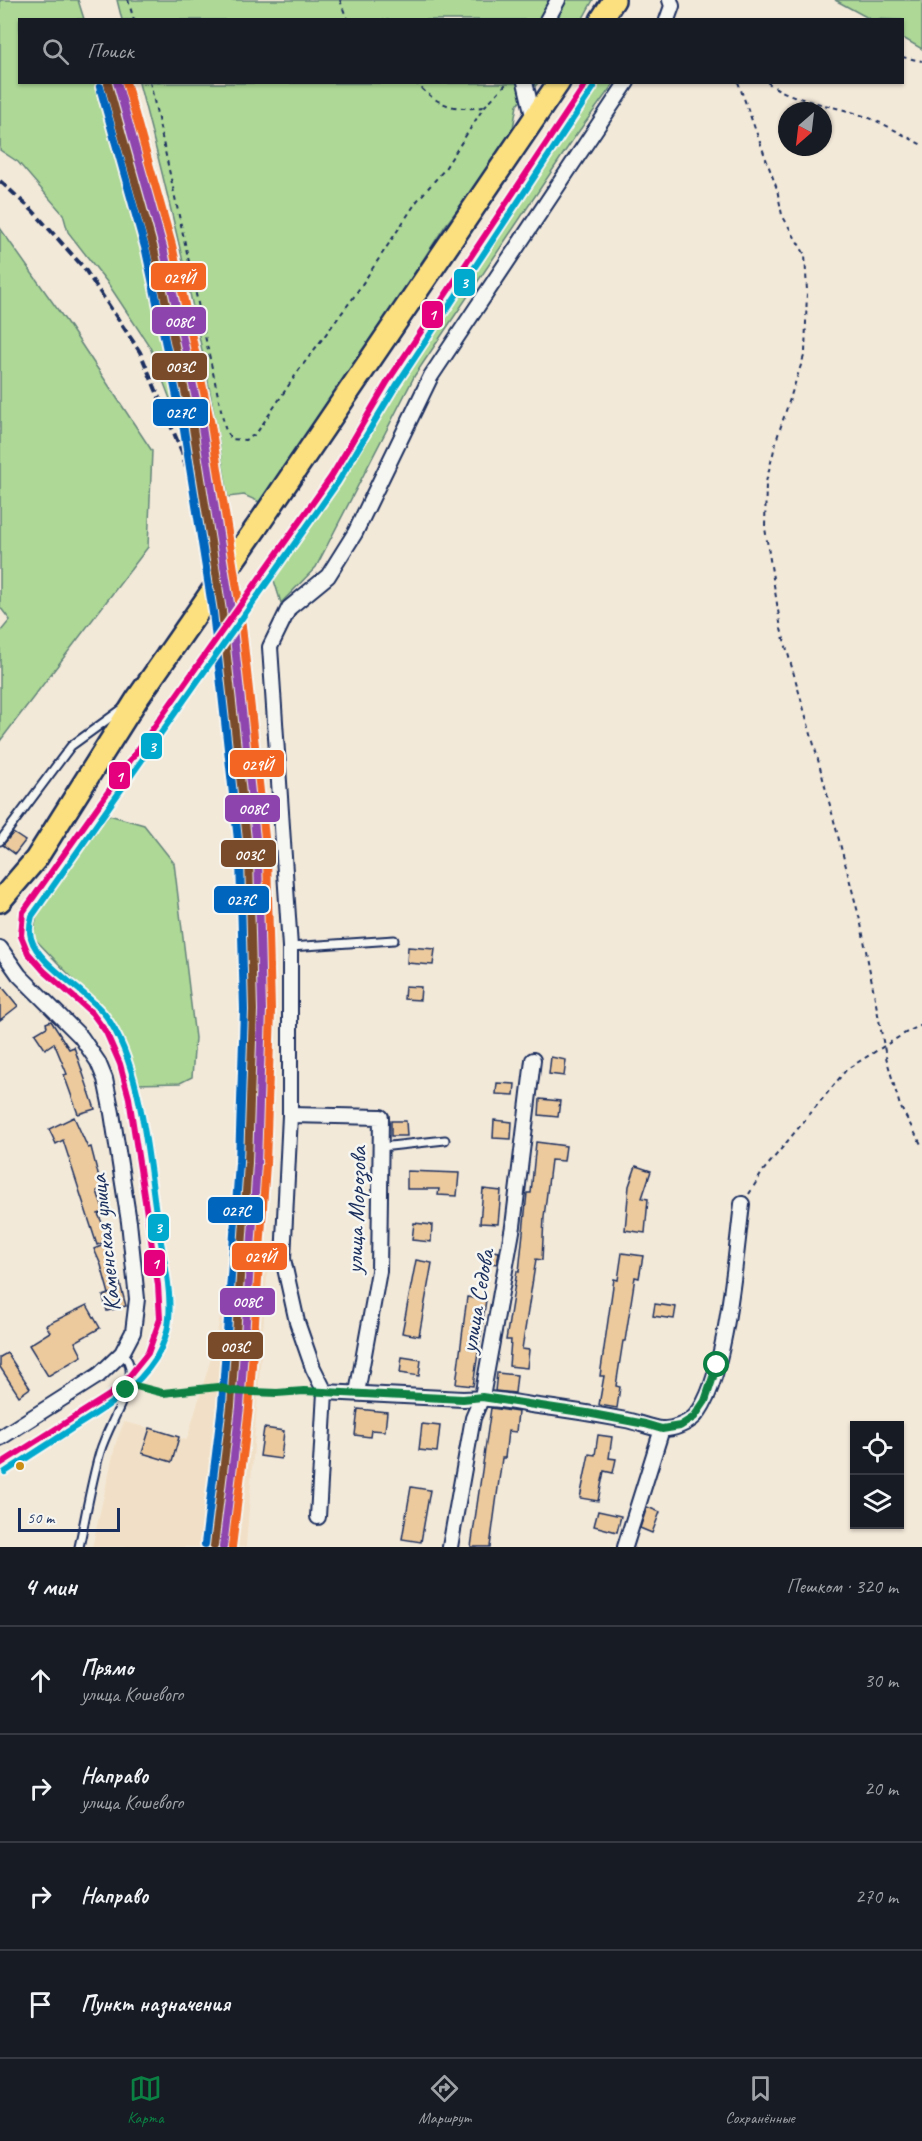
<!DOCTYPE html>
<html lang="ru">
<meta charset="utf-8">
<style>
body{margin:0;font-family:Caveat,sans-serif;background:#20242c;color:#f1f3f6}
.controls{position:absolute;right:18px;bottom:18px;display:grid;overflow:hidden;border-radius:0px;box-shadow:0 2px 4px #0004}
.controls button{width:54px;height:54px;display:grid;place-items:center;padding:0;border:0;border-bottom:2px solid #363941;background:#171b24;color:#f1f3f6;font:30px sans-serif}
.compass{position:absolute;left:778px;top:102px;width:54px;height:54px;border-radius:50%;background:#171b24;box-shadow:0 2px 4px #0004;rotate:208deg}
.scale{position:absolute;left:18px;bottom:15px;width:102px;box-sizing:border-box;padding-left:6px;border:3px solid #1b2f5e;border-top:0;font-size:16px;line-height:21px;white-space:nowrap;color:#1b2f5e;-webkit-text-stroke:4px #f6f6f2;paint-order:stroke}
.stop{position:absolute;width:18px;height:18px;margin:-14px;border:4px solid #0b8043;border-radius:50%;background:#fff}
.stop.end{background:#0b8043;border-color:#fff;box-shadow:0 2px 6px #0008}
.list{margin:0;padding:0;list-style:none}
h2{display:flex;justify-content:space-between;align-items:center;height:78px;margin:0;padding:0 24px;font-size:26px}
h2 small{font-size:20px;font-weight:400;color:#9ea1a6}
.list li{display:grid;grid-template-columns:39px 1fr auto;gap:18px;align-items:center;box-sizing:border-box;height:108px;padding:0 24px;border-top:2px solid #363941}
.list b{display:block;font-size:22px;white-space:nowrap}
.list p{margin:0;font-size:20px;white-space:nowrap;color:#9ea1a6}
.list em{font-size:20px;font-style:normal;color:#9ea1a6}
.icon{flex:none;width:33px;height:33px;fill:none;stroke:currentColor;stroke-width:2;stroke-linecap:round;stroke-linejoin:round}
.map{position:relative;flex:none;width:922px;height:1547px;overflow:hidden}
.search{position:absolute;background:#171b24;box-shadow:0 2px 4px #0004;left:18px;right:18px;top:18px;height:66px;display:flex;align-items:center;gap:15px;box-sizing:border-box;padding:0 21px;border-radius:0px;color:#9ea1a6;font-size:22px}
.sheet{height:510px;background:#171b24}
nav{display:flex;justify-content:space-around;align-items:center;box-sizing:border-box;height:84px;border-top:2px solid #363941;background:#171b24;font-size:16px;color:#9ea1a6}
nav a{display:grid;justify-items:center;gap:3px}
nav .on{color:#0b8043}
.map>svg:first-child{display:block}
.built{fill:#f1e0c7}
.green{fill:#add896;stroke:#64847a;stroke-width:1.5}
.building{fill:#ecca9e;stroke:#1b2f5e;stroke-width:1.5}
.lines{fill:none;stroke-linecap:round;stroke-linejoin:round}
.service-casing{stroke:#1b2f5e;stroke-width:11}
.minor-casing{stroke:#1b2f5e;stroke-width:18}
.primary-casing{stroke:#1b2f5e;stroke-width:26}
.path{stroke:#1b2f5e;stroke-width:2;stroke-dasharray:4.5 4.5;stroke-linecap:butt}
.service{stroke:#f6f6f2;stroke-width:7}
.minor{stroke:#f6f6f2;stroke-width:14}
.primary{stroke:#fce080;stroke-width:21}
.rail{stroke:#1b2f5e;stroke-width:4;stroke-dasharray:9 4.5;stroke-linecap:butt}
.primary-bridge-casing{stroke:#1b2f5e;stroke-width:26;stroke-linecap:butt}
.primary-bridge{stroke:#fce080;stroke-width:21}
.rail-1-casing{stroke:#f6f6f2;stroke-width:12}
.rail-2-casing{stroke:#f6f6f2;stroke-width:12}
.rail-3-casing{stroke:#f6f6f2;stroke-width:12}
.rail-4-casing{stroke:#f6f6f2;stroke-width:12}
.rail-1{stroke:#8e44ad;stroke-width:8}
.rail-2{stroke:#7a4b2a;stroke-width:8}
.rail-3{stroke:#f26522;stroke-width:8}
.rail-4{stroke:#0065bd;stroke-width:8}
.tram-1-casing{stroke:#f6f6f2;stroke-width:10}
.tram-2-casing{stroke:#f6f6f2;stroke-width:10}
.tram-1{stroke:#e5007d;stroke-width:6}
.tram-2{stroke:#00a9ce;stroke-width:6}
.route{stroke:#0b8043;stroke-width:8}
.bus-dot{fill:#cb8e13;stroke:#f6f6f2;stroke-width:2}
.labels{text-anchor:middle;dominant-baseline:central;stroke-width:5;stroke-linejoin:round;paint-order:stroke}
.street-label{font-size:24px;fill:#1b2f5e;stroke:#f6f6f2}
.line-badge{stroke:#f6f6f2;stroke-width:2}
.badge-label{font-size:16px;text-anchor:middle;font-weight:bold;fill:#fff}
</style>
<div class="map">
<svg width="922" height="1547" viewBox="0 0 922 1547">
<rect width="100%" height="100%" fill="#f3e9d9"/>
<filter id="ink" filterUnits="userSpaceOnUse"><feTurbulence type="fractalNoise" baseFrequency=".0167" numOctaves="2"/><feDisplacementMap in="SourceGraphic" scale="12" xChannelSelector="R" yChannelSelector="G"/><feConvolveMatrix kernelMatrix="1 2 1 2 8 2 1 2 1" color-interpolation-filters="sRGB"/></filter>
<g filter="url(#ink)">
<!-- built -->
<polygon class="built" points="231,1265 268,1267 246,1547 92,1547 116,1442 124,1422 150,1428 186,1440 187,1439 213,1351"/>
<!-- green -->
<g class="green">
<polygon points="0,0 78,0 84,19 20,20 20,82 103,83 117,128 179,370 199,474 150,347 107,282 68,232 63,214 18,162 0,150"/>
<polygon points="117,0 593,0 582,20 122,20"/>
<polygon points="835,0 922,0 922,49 903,38 902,20 870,19"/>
<path d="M 139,83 L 538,83 L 517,105 L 511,140 L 445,226 L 264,504 L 244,495 L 228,497 C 207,358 175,219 139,83 Z"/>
<polygon points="595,83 614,83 574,138 415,375 316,567 281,603 272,574 340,481 443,310"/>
<polygon points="0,228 70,327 152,451 148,547 0,741 0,632 10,620 0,607"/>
<polygon points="109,815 144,825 174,863 195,1038 192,1077 180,1083 136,1084 110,1026 79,985 33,937 37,914 97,829"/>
</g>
<!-- building -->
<g class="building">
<polygon points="13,833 25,841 15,854 3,845"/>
<polygon points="408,947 435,949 433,965 407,963"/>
<polygon points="0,984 18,1006 0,1020"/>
<polygon points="405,986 421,987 420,1000 404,999"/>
<polygon points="51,1021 69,1049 74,1047 95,1109 78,1114 64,1075 67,1074 54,1043 45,1049 35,1034 47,1027 46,1023"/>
<polygon points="551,1057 566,1060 564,1076 549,1074"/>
<polygon points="497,1083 515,1084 514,1095 496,1094"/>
<polygon points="540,1099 560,1101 558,1117 539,1115"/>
<polygon points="74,1117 88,1148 91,1147 102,1190 97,1191 104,1212 98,1214 110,1240 97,1245 63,1140 56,1144 49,1129"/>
<polygon points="494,1120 512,1122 511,1139 493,1138"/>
<polygon points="391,1121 406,1121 407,1136 391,1136"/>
<polygon points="536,1142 566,1146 564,1161 551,1160 544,1217 542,1260 536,1259 522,1349 529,1350 527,1368 509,1366 511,1340 506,1340 517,1271 519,1272 527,1193 531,1193"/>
<polygon points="636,1166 651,1171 642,1198 648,1199 645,1233 625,1230 629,1186"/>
<polygon points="407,1171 459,1173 457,1196 438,1195 439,1189 407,1189"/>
<polygon points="483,1189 501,1191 498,1224 480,1223"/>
<polygon points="414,1223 432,1225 431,1242 412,1240"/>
<polygon points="106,1244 114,1261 126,1306 107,1311 103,1296 109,1294 101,1265 94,1249"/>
<polygon points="485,1250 499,1252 497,1264 483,1262"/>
<polygon points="622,1253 643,1256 639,1278 635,1277 625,1341 623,1341 616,1386 620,1387 617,1408 599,1405 604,1376 600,1376 614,1279 618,1280"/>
<polygon points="416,1260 432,1263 419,1336 402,1333"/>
<polygon points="467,1297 486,1300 473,1386 456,1384"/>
<polygon points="655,1304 676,1307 674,1319 653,1316"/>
<polygon points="87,1305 100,1328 75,1342 82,1356 48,1376 29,1345 50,1332 46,1325"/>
<polygon points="7,1353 30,1388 19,1396 0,1367 0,1357"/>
<polygon points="402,1357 421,1360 419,1376 400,1373"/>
<polygon points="497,1373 517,1375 515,1393 495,1391"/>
<polygon points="491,1408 518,1412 516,1432 508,1431 505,1458 502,1458 490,1547 471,1547"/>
<polygon points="358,1409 387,1412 385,1431 371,1430 370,1437 355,1435"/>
<polygon points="422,1424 440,1426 437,1452 419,1450"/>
<polygon points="150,1428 179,1437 172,1462 142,1453"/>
<polygon points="264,1428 284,1431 281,1459 260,1456"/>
<polygon points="598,1435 612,1437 609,1458 616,1459 613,1473 604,1471 598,1501 580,1498 589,1454 595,1455"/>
<polygon points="411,1487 430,1490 421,1542 402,1539"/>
<polygon points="647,1507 660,1512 652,1533 640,1528"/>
<polygon points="598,1511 621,1516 617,1532 594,1526"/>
</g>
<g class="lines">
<!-- service casing -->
<g class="service-casing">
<g id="service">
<polyline points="0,841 71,746 122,709"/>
<polyline points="290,947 394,940"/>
<polyline points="381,1147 445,1140"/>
<path d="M 79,1547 C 86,1515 91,1483 100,1452 C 108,1426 127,1399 130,1374 C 131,1366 128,1359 122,1353"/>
</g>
</g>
<!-- minor casing -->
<g class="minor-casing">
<g id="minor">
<polyline points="547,20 558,0"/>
<polyline points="667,20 672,6 670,0"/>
<polyline points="525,82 534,120"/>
<path d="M 627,82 L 431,376 L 355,533 L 328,576 L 289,608 L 270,647 L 290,947 L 290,1115 L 283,1259 L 297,1322 L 313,1368 L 325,1392 L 463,1399 C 486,1397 508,1401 531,1405 C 563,1409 594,1414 626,1420 C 637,1422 651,1428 661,1429 C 672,1430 687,1424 695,1416 C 726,1383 736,1252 742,1204"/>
<polyline points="0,948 19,975 81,1037 98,1062 105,1079 112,1113 129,1222 137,1299 133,1332 122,1353 99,1375 0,1438"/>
<polyline points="290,1115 381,1117 379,1271 357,1393"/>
<polyline points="318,1517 325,1392"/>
<polyline points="450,1547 473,1418 482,1397 513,1226 533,1060"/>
<polyline points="625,1547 662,1429"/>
</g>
</g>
<!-- primary casing -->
<g class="primary-casing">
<g id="primary">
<polyline points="601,20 614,0"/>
<polyline points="256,528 559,82"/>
<polyline points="0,901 36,859 137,699 167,656"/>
</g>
</g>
<!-- path -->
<g class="path">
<polyline points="128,0 134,20"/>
<polyline points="340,0 345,14 349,20"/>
<polyline points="902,57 922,61"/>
<polyline points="150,82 225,428 231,439 245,440 256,434 299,370 353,298 417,201 444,170 484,107 508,82"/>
<path d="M 415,82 C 437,105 453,111 484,107"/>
<polyline points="738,82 777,189 782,215 805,255 807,291 805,353 777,438 766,482 765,528 781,629 816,752 861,924 886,1057 900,1106 922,1146"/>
<path d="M 767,82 C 793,102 834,105 864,116 C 884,123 903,135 922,145"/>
<polyline points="749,1194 763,1171 847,1069 907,1032 922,1025"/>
<polyline points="138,1386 163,1393 218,1387 232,1391 277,1393 310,1391"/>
</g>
<!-- service -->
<use href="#service" class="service"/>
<!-- minor -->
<use href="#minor" class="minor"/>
<!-- primary -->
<use href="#primary" class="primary"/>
<!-- rail -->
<g class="rail">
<polyline points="0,181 33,211 84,268 140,352 182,452 202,533 211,585"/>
<polyline points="212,1547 235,1363 247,1179 253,947 248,854 237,756 221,639"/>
</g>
<!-- primary-bridge casing -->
<g class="primary-bridge-casing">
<polyline id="primary-bridge" points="167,656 256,528"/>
</g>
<!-- primary-bridge -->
<use href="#primary-bridge" class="primary-bridge"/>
<!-- rail-1 casing -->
<g class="rail-1-casing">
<polyline id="rail-1" points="117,82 163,247 202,427 231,610 258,857 262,1010 257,1164 240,1407 223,1547"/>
</g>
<!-- rail-2 casing -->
<g class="rail-2-casing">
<polyline id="rail-2" points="108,84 154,249 193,428 222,611 249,858 253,1010 248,1163 231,1406 214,1546"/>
</g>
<!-- rail-3 casing -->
<g class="rail-3-casing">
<polyline id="rail-3" points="126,82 172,245 211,425 240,608 267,856 271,1010 266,1164 249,1408 232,1547"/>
</g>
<!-- rail-4 casing -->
<g class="rail-4-casing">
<polyline id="rail-4" points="100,87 146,251 184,430 213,612 240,858 244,1010 239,1163 222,1405 205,1544"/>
</g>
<!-- rail-1 -->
<use href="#rail-1" class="rail-1"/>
<!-- rail-2 -->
<use href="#rail-2" class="rail-2"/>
<!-- rail-3 -->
<use href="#rail-3" class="rail-3"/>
<!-- rail-4 -->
<use href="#rail-4" class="rail-4"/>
<!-- tram-1 casing -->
<g class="tram-1-casing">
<polyline id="tram-1" points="0,1464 111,1394 127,1379 148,1353 160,1319 158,1285 129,1098 120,1064 106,1032 92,1013 44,971 28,953 21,936 23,912 331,477 388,381 587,82"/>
</g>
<!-- tram-2 casing -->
<g class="tram-2-casing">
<path id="tram-2" d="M 5,1472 C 27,1458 48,1444 70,1430 C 102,1410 135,1391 156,1358 C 162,1348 168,1332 169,1319 C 172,1287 162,1252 157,1220 C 148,1160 142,1065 106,1016 C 88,991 38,965 31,938 C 29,931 30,923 32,916 L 338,482 L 396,386 L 594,87"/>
</g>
<!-- tram-1 -->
<use href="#tram-1" class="tram-1"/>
<!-- tram-2 -->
<use href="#tram-2" class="tram-2"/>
</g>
</g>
<g class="lines" filter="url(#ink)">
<!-- route -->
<polyline class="route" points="126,1390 128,1384 163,1393 218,1387 232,1391 277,1393 304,1391 463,1399 482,1397 587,1413 645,1424 662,1429 680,1426 694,1417 705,1401 717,1365"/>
</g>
<!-- markers -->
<circle class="bus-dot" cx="20" cy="1466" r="5"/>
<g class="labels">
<!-- street labels -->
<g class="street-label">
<text transform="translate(356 1210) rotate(-88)">улица Морозова</text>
<text transform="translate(105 1243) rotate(-96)">Каменская улица</text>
<text transform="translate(477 1301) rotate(-80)">улица Седова</text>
</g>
</g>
<g class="line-badge">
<rect x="150" y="262" width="57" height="29" rx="6" fill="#f26522"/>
<rect x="453" y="268" width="23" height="29" rx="6" fill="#00a9ce"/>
<rect x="421" y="300" width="23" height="29" rx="6" fill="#e5007d"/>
<rect x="151" y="306" width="56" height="29" rx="6" fill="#8e44ad"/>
<rect x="151" y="352" width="57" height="29" rx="6" fill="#7a4b2a"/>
<rect x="152" y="398" width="57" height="29" rx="6" fill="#0065bd"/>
<rect x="140" y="732" width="23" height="28" rx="6" fill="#00a9ce"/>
<rect x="229" y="749" width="56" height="29" rx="6" fill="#f26522"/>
<rect x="108" y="761" width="23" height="29" rx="6" fill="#e5007d"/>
<rect x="224" y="794" width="57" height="29" rx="6" fill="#8e44ad"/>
<rect x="220" y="839" width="57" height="29" rx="6" fill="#7a4b2a"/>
<rect x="213" y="885" width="57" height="29" rx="6" fill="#0065bd"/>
<rect x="207" y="1196" width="57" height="28" rx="6" fill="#0065bd"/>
<rect x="147" y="1213" width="23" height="29" rx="6" fill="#00a9ce"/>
<rect x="231" y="1242" width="57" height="29" rx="6" fill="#f26522"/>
<rect x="143" y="1249" width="23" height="28" rx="6" fill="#e5007d"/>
<rect x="219" y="1287" width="57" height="29" rx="6" fill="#8e44ad"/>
<rect x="207" y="1331" width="57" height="29" rx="6" fill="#7a4b2a"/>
</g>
<g class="badge-label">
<text x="179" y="283">029Й</text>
<text x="464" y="288">3</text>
<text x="432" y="320">1</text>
<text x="179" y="327">008С</text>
<text x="180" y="372">003С</text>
<text x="180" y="418">027С</text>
<text x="152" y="752">3</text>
<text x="257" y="770">029Й</text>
<text x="119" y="782">1</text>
<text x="253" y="814">008С</text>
<text x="249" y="860">003С</text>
<text x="241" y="905">027С</text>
<text x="236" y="1216">027С</text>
<text x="158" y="1233">3</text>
<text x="260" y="1262">029Й</text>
<text x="155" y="1269">1</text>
<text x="247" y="1307">008С</text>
<text x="235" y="1352">003С</text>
</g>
</svg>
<div class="controls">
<button><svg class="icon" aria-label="locate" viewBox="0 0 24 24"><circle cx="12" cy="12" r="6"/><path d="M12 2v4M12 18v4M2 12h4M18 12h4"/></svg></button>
<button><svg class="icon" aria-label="layers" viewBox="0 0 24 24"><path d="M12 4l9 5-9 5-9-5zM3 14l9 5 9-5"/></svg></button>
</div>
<svg class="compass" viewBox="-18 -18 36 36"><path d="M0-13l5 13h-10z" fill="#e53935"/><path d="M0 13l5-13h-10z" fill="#9ea1a6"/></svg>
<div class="scale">50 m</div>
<div class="stop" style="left:717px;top:1365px"></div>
<div class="stop end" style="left:126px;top:1390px"></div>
<div class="search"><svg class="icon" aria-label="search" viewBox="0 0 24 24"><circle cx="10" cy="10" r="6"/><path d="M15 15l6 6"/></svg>Поиск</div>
</div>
<section class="sheet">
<h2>4 мин<small>Пешком · 320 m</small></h2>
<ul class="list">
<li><svg class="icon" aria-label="ahead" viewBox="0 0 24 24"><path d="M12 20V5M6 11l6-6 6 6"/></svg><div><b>Прямо</b><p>улица Кошевого</p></div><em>30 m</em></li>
<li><svg class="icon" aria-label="right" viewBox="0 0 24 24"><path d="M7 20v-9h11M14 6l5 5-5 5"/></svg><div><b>Направо</b><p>улица Кошевого</p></div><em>20 m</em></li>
<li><svg class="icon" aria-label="right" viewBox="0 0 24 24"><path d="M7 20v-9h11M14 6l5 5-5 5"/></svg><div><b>Направо</b></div><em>270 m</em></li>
<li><svg class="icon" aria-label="arrive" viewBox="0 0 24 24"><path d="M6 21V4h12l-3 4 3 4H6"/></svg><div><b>Пункт назначения</b></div></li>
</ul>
</section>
<nav>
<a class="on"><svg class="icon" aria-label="map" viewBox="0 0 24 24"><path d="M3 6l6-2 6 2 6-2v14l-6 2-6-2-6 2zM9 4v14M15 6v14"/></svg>Карта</a>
<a><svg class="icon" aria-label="directions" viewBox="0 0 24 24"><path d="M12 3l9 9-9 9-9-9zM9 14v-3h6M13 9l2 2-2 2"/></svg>Маршрут</a>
<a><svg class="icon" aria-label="saved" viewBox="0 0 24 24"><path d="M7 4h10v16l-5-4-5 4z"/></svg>Сохранённые</a>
</nav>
